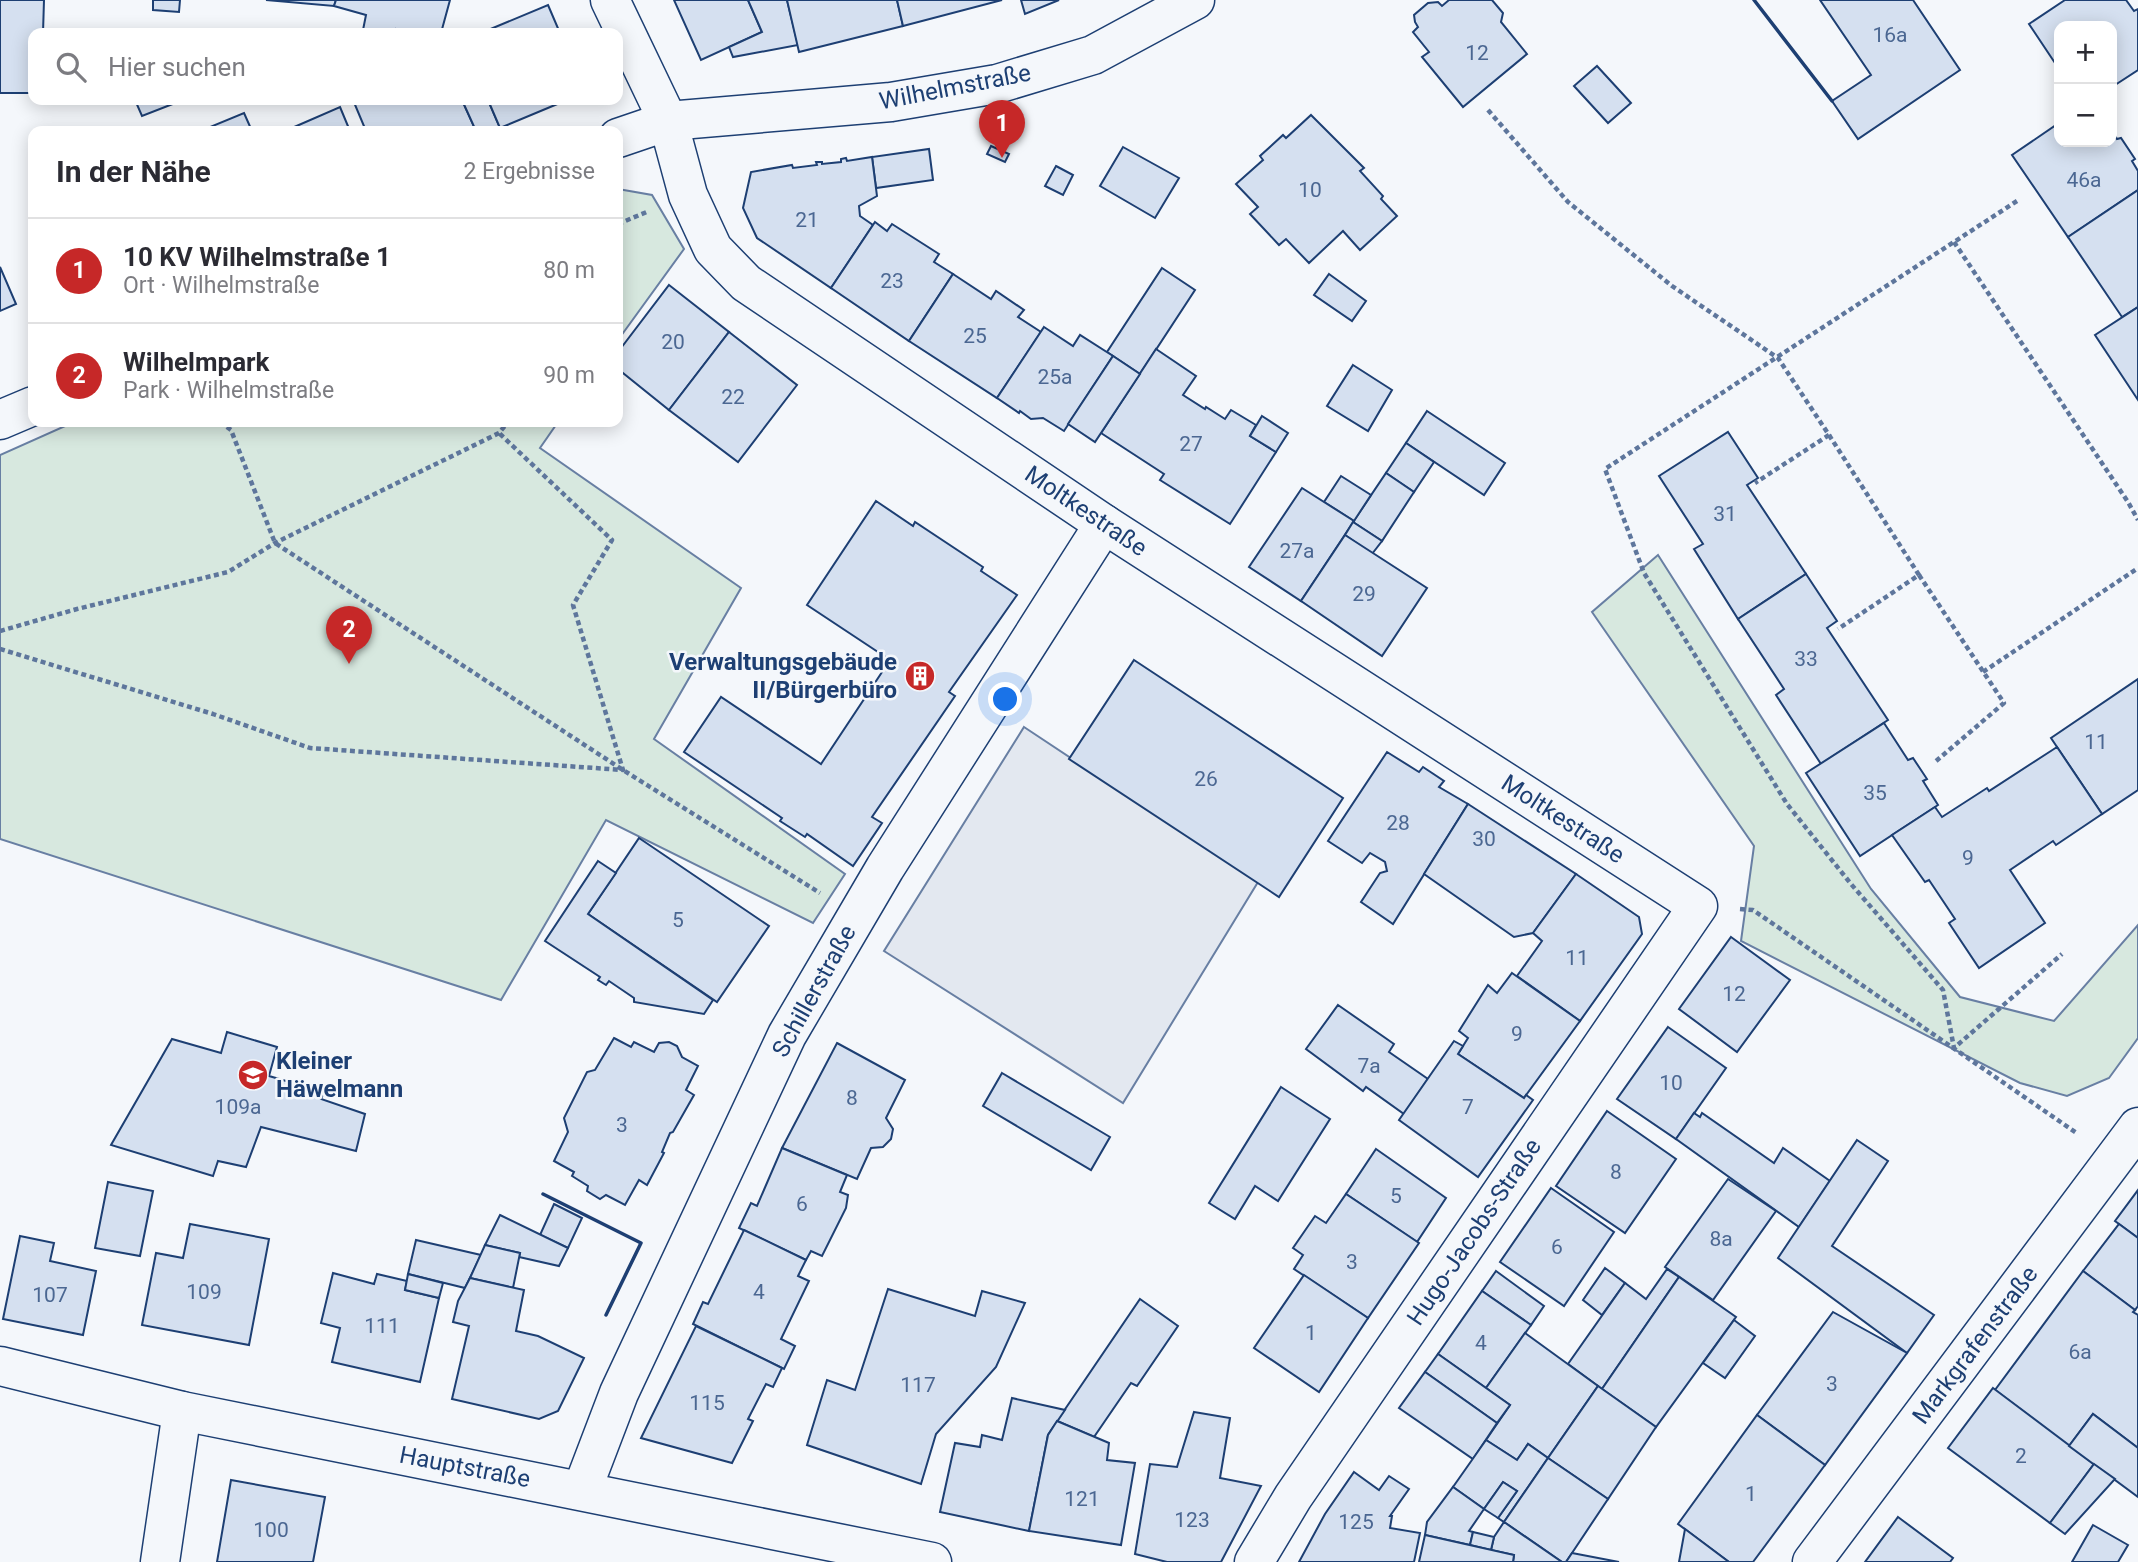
<!DOCTYPE html>
<html lang="de">
<meta charset="utf-8">
<style>
body{margin:0;font-family:Roboto,sans-serif;background:#f2f2f3;color:#2b2b33}
.controls{position:absolute;right:21px;top:21px;display:grid;overflow:hidden;border-radius:14px;box-shadow:0 4px 18px #0003}
.controls button{width:63px;height:63px;display:grid;place-items:center;padding:0;border:0;border-bottom:2px solid #e1e1e2;background:#fff;color:#2b2b33;font:35px sans-serif}
.you{position:absolute;left:1006px;top:700px;width:24px;height:24px;margin:-18px;border:5px solid #fff;border-radius:50%;background:#1a73e8;box-shadow:0 0 0 10px #1a73e833}
.badge{display:grid;place-items:center;width:46px;height:46px;border-radius:50%;background:#c62828;color:#fff;font-size:23px;font-weight:700}
.pin{position:absolute;translate:-50% -58px;filter:drop-shadow(0 2px 4px #0008)}
.pin::after{content:'';position:absolute;top:37px;width:24px;height:21px;background:inherit;clip-path:polygon(0 0,100% 0,50% 100%)}
.list{margin:0;padding:0;list-style:none}
h2{display:flex;justify-content:space-between;align-items:center;height:91px;margin:0;padding:0 28px;font-size:30px}
h2 small{font-size:23px;font-weight:400;color:#7c7c81}
.list li{display:grid;grid-template-columns:46px 1fr auto;gap:21px;align-items:center;box-sizing:border-box;height:105px;padding:0 28px;border-top:2px solid #e1e1e2}
.list b{display:block;font-size:26px;white-space:nowrap}
.list p{margin:0;font-size:23px;white-space:nowrap;color:#7c7c81}
.list em{font-size:23px;font-style:normal;color:#7c7c81}
.icon{flex:none;width:38px;height:38px;fill:none;stroke:currentColor;stroke-width:2;stroke-linecap:round;stroke-linejoin:round}
.map{position:relative;flex:none;width:2138px;height:1562px;overflow:hidden}
.search{position:absolute;background:#fff;box-shadow:0 4px 18px #0003;left:28px;top:28px;width:595px;height:77px;display:flex;align-items:center;gap:18px;box-sizing:border-box;padding:0 24px;border-radius:14px;color:#7c7c81;font-size:26px}
.panel{position:absolute;background:#fff;box-shadow:0 4px 18px #0003;left:28px;top:126px;width:595px;height:301px;border-radius:14px}
.map>svg:first-child{display:block}
.green{fill:#d7e8df;stroke:#687fa3;stroke-width:2}
.parking{fill:#e3e8f0;stroke:#687fa3;stroke-width:2}
.building{fill:#d5e0f0;stroke:#1d3f73;stroke-width:2}
.lines{fill:none;stroke-linecap:round;stroke-linejoin:round}
.street-casing{stroke:#1d3f73;stroke-width:41}
.path{stroke:#5e769c;stroke-width:4.5;stroke-dasharray:5 3.5;stroke-linecap:butt}
.street{stroke:#f4f7fb;stroke-width:38}
.wall{stroke:#1d3f73;stroke-width:3.5}
.labels{text-anchor:middle;dominant-baseline:central;stroke-width:5;stroke-linejoin:round;paint-order:stroke}
.number-label{font-size:21px;fill:#4b6792}
.street-label{font-size:24px;fill:#1d3f73;stroke:#f4f7fb}
.poi-label{font-size:24px;font-weight:bold;fill:#1d3f73;stroke:#f4f7fb;text-anchor:end}
</style>
<div class="map">
<svg width="2138" height="1562" viewBox="0 0 2138 1562">
<rect width="100%" height="100%" fill="#f4f7fb"/>
<!-- green -->
<g class="green">
<polygon points="618,189 652,195 684,249 618,340"/>
<polygon points="74,422 558,422 540,448 741,588 654,739 845,874 813,923 606,820 501,1000 0,839 0,455"/>
<polygon points="1658,555 1871,889 1960,997 2054,1021 2138,925 2138,1038 2109,1078 2067,1096 2020,1083 1741,941 1754,846 1592,612"/>
</g>
<!-- parking -->
<polygon class="parking" points="1024,727 1258,882 1123,1103 884,951"/>
<!-- building -->
<g class="building">
<polygon points="0,0 44,0 43,33 33,33 33,93 0,93"/>
<polygon points="153,0 180,0 179,12 153,10"/>
<polygon points="266,0 336,0 334,6"/>
<polygon points="336,0 450,0 441,33 413,33 396,29 395,33 374,33 363,30 366,15 334,6"/>
<polygon points="674,0 748,0 762,32 701,60"/>
<polygon points="748,0 787,0 798,45 733,57 729,47 762,32"/>
<polygon points="787,0 897,0 903,26 799,52"/>
<polygon points="897,0 1002,0 903,26"/>
<polygon points="1021,0 1059,0 1025,14"/>
<polygon points="1449,0 1492,0 1503,13 1501,22 1527,54 1463,107 1422,57 1429,52 1413,32 1418,27 1415,22 1414,15 1428,3 1438,2 1442,6"/>
<polygon points="1820,0 1913,0 1960,70 1858,139 1832,101 1871,75"/>
<polygon points="2065,0 2126,0 2134,11 2138,9 2138,70 2112,87 2112,26 2059,26 2059,69 2029,24"/>
<polygon points="548,5 560,33 481,33"/>
<polygon points="1597,66 1631,103 1608,123 1574,86"/>
<polygon points="135,100 183,100 142,116"/>
<polygon points="353,100 462,100 476,131 366,131"/>
<polygon points="462,100 488,100 500,128 492,131 476,131"/>
<polygon points="488,100 567,100 500,128"/>
<polygon points="340,107 350,131 285,131"/>
<polygon points="244,113 252,131 211,131 210,127"/>
<polygon points="1311,115 1364,168 1360,171 1383,196 1381,199 1397,216 1360,250 1343,231 1309,263 1286,239 1279,245 1250,214 1258,207 1236,184 1263,160 1260,156 1283,135 1286,138"/>
<polygon points="2059,123 2059,142 2112,142 2112,131 2117,139 2121,138 2135,159 2132,161 2138,171 2138,190 2068,237 2012,155"/>
<polygon points="991,146 1009,154 1005,162 987,154"/>
<polygon points="1123,147 1179,178 1155,218 1100,186"/>
<polygon points="929,149 933,180 876,188 872,157"/>
<polygon points="872,157 877,196 859,206 860,216 873,225 831,288 757,238 743,208 751,172 792,165 793,168 817,165 816,162 822,162 822,164 841,162 841,159 846,158 847,161"/>
<polygon points="1056,166 1073,175 1063,195 1045,186"/>
<polygon points="2138,190 2138,307 2122,317 2068,237"/>
<polygon points="875,222 887,231 892,224 939,254 934,262 953,274 909,341 831,288"/>
<polygon points="0,267 16,304 0,311"/>
<polygon points="1162,268 1195,290 1140,374 1107,352"/>
<polygon points="953,274 991,299 996,291 1024,310 1018,317 1041,332 997,398 909,341"/>
<polygon points="1329,274 1366,301 1352,321 1314,295"/>
<polygon points="669,285 729,332 669,410 618,369 618,352"/>
<polygon points="2138,307 2138,400 2095,335"/>
<polygon points="1044,327 1073,346 1080,335 1113,356 1064,431 1043,418 1031,419 1020,411 1019,413 997,398"/>
<polygon points="729,332 797,385 738,462 669,410"/>
<polygon points="1156,349 1196,376 1183,395 1205,409 1206,407 1225,419 1231,410 1256,425 1250,436 1276,452 1230,524 1160,480 1164,474 1101,433"/>
<polygon points="1113,356 1140,374 1095,442 1068,424"/>
<polygon points="1353,365 1392,390 1368,431 1327,406"/>
<polygon points="1427,411 1505,463 1484,495 1406,443"/>
<polygon points="1262,416 1288,433 1276,452 1250,436"/>
<polygon points="1728,432 1758,478 1747,485 1806,574 1738,619 1694,549 1703,544 1659,476"/>
<polygon points="1406,443 1434,462 1414,492 1386,473"/>
<polygon points="1386,473 1414,492 1382,541 1353,522"/>
<polygon points="1341,476 1371,495 1354,521 1324,502"/>
<polygon points="1302,488 1354,521 1301,601 1249,567"/>
<polygon points="876,501 913,526 915,522 983,567 981,571 1017,595 949,692 955,696 872,817 882,823 853,866 807,834 805,837 780,821 782,818 684,752 721,697 821,764 890,660 807,605"/>
<polygon points="1353,522 1382,541 1372,554 1345,535"/>
<polygon points="1345,535 1427,588 1382,656 1301,601"/>
<polygon points="1806,574 1837,621 1827,628 1888,720 1821,764 1776,695 1784,689 1738,619"/>
<polygon points="1134,660 1343,798 1279,897 1069,759"/>
<polygon points="2138,679 2138,790 2102,814 2051,738"/>
<polygon points="1884,723 1908,760 1913,758 1927,779 1923,781 1938,805 1860,856 1806,773"/>
<polygon points="2057,747 2102,814 2056,845 2053,841 2010,870 2045,923 1979,968 1949,923 1955,919 1929,880 1925,882 1892,835 1935,807 1942,817 1987,788 1989,791"/>
<polygon points="1387,752 1419,772 1423,767 1444,781 1439,787 1468,804 1393,924 1361,902 1380,873 1387,871 1385,862 1370,853 1362,863 1328,841"/>
<polygon points="1468,804 1576,874 1533,933 1514,937 1424,874"/>
<polygon points="639,838 769,926 717,1002 588,914"/>
<polygon points="598,861 616,873 588,914 713,1000 704,1014 634,1002 634,998 609,981 606,985 598,980 600,977 545,941"/>
<polygon points="1576,874 1639,917 1642,934 1580,1021 1517,976 1542,941 1533,933"/>
<polygon points="1731,937 1790,980 1737,1052 1679,1009"/>
<polygon points="1512,973 1580,1021 1524,1098 1458,1054 1468,1038 1459,1031 1488,985 1497,993"/>
<polygon points="1338,1005 1394,1044 1389,1052 1428,1079 1404,1114 1366,1087 1363,1091 1306,1049"/>
<polygon points="1668,1027 1726,1068 1676,1139 1617,1099"/>
<polygon points="227,1032 277,1047 269,1076 324,1092 321,1099 365,1114 356,1151 261,1127 246,1167 218,1161 213,1176 111,1145 172,1039 221,1053"/>
<polygon points="614,1038 631,1047 634,1042 654,1052 659,1043 669,1042 677,1046 682,1057 698,1066 686,1090 694,1095 673,1132 670,1133 662,1152 664,1153 647,1185 639,1180 625,1205 606,1195 600,1199 587,1191 588,1186 572,1176 574,1172 554,1161 568,1132 564,1118 587,1072 595,1070"/>
<polygon points="1454,1041 1463,1046 1458,1054 1524,1098 1526,1095 1533,1100 1478,1177 1399,1120"/>
<polygon points="837,1043 905,1080 886,1118 893,1129 891,1139 883,1147 871,1148 857,1179 782,1148"/>
<polygon points="1002,1073 1110,1137 1091,1170 983,1106"/>
<polygon points="1281,1087 1330,1119 1278,1201 1255,1186 1235,1219 1209,1203"/>
<polygon points="1607,1111 1676,1159 1625,1233 1556,1186"/>
<polygon points="1694,1113 1700,1117 1702,1113 1774,1163 1783,1148 1830,1181 1799,1227 1676,1139"/>
<polygon points="1857,1140 1888,1161 1832,1246 1934,1315 1907,1353 1778,1258"/>
<polygon points="782,1148 847,1175 840,1192 848,1195 846,1208 822,1256 811,1251 806,1260 739,1228 751,1203 757,1206"/>
<polygon points="1376,1149 1446,1198 1417,1242 1346,1194"/>
<polygon points="1728,1179 1776,1211 1713,1300 1665,1267"/>
<polygon points="108,1182 153,1191 140,1256 95,1248"/>
<polygon points="1551,1188 1614,1232 1564,1306 1500,1262"/>
<polygon points="2138,1190 2138,1238 2115,1221"/>
<polygon points="1346,1194 1419,1243 1368,1318 1294,1269 1303,1255 1293,1248 1315,1216 1326,1223"/>
<polygon points="554,1204 582,1218 568,1248 540,1235"/>
<polygon points="500,1215 568,1248 559,1266 519,1257 520,1253 485,1245"/>
<polygon points="190,1224 269,1239 249,1345 142,1325 156,1253 183,1258"/>
<polygon points="2119,1224 2138,1238 2138,1306 2135,1310 2083,1271"/>
<polygon points="744,1230 806,1260 798,1276 809,1281 781,1339 795,1346 784,1369 693,1324 703,1302 708,1304"/>
<polygon points="20,1236 54,1243 50,1261 96,1271 83,1335 3,1319"/>
<polygon points="416,1240 481,1255 465,1288 408,1274"/>
<polygon points="485,1245 520,1253 513,1288 470,1278"/>
<polygon points="1605,1268 1625,1283 1602,1315 1583,1300"/>
<polygon points="1667,1269 1679,1277 1602,1389 1568,1364 1625,1283 1646,1299"/>
<polygon points="1496,1271 1544,1306 1531,1325 1482,1291"/>
<polygon points="2083,1271 2135,1310 2133,1312 2138,1315 2138,1448 2093,1414 2069,1446 1995,1390"/>
<polygon points="333,1273 374,1284 377,1274 407,1281 405,1290 439,1298 420,1382 332,1362 340,1328 321,1323"/>
<polygon points="408,1274 443,1283 439,1298 405,1290"/>
<polygon points="1304,1275 1368,1318 1319,1392 1254,1348"/>
<polygon points="1679,1277 1736,1317 1656,1427 1602,1389"/>
<polygon points="470,1278 524,1290 516,1331 538,1336 584,1358 558,1411 539,1419 452,1399 469,1326 453,1322 458,1301"/>
<polygon points="888,1289 975,1316 982,1291 1025,1303 996,1367 936,1434 921,1484 807,1445 827,1380 855,1390"/>
<polygon points="1482,1291 1531,1325 1486,1388 1438,1354"/>
<polygon points="1140,1299 1178,1326 1137,1386 1131,1383 1094,1437 1057,1421"/>
<polygon points="1833,1312 1907,1353 1825,1465 1757,1415"/>
<polygon points="1734,1320 1755,1336 1725,1378 1703,1363"/>
<polygon points="696,1326 782,1368 773,1387 766,1384 748,1419 753,1421 732,1463 641,1438"/>
<polygon points="1525,1333 1598,1386 1548,1458 1528,1444 1517,1460 1486,1440 1510,1405 1486,1388"/>
<polygon points="1438,1354 1510,1405 1497,1423 1425,1372"/>
<polygon points="1425,1372 1497,1423 1473,1459 1399,1408"/>
<polygon points="1598,1386 1656,1427 1608,1499 1548,1458"/>
<polygon points="1993,1388 2094,1464 2050,1523 1948,1448"/>
<polygon points="1012,1398 1065,1410 1048,1435 1029,1531 940,1512 955,1443 980,1447 982,1435 1002,1440"/>
<polygon points="1194,1412 1230,1418 1220,1478 1261,1486 1221,1562 1167,1562 1135,1554 1150,1464 1177,1467"/>
<polygon points="2093,1414 2138,1448 2138,1497 2069,1446"/>
<polygon points="1757,1415 1825,1465 1753,1562 1729,1562 1678,1524"/>
<polygon points="1057,1421 1109,1443 1107,1460 1135,1463 1121,1545 1029,1531 1048,1435"/>
<polygon points="1486,1440 1517,1460 1528,1444 1548,1458 1504,1522 1498,1518 1517,1491 1503,1482 1484,1509 1453,1487"/>
<polygon points="1548,1458 1608,1499 1566,1562 1562,1562 1504,1522"/>
<polygon points="2094,1464 2115,1479 2065,1534 2050,1523"/>
<polygon points="1354,1472 1379,1490 1389,1476 1409,1489 1390,1516 1392,1516 1390,1528 1420,1533 1414,1562 1299,1562 1325,1514"/>
<polygon points="231,1480 325,1497 313,1562 217,1562"/>
<polygon points="1503,1482 1517,1491 1498,1518 1484,1509"/>
<polygon points="1453,1487 1484,1509 1469,1531 1473,1532 1470,1545 1425,1535 1427,1522"/>
<polygon points="1898,1517 1953,1558 1950,1562 1865,1562"/>
<polygon points="1504,1522 1562,1562 1513,1562 1514,1555 1491,1550 1494,1537"/>
<polygon points="2093,1525 2128,1545 2118,1562 2072,1562"/>
<polygon points="1685,1529 1729,1562 1679,1562"/>
<polygon points="1473,1532 1494,1537 1491,1550 1470,1545"/>
<polygon points="1425,1535 1514,1555 1513,1562 1419,1562"/>
<polygon points="1572,1553 1619,1562 1566,1562"/>
</g>
<g class="lines">
<!-- street casing -->
<g class="street-casing">
<g id="street">
<polyline points="610,0 668,121 688,195 713,249 746,283 1104,524 1698,906 1293,1497 1254,1562"/>
<polyline points="618,138 668,121 891,102 997,84 1093,55 1195,0"/>
<polyline points="0,420 33,406"/>
<polyline points="0,1366 182,1411 932,1562"/>
<polyline points="582,1490 619,1393 787,1035 885,868 1104,524"/>
<polyline points="160,1562 182,1411"/>
<polyline points="1812,1562 2138,1127"/>
</g>
</g>
<!-- path -->
<g class="path">
<polyline points="1488,110 1568,202 1672,286 1778,358 1829,435 1755,483"/>
<polyline points="2017,201 1605,469 1644,573 1787,804 1851,884 1943,990 1954,1048 2062,954"/>
<polyline points="618,224 649,211"/>
<polyline points="1954,242 2128,502 2138,520"/>
<polyline points="618,249 618,276"/>
<polyline points="220,422 231,430 275,543 623,770 820,893"/>
<polyline points="1829,435 1919,575 1838,629"/>
<polyline points="1919,575 2004,703 1935,762"/>
<polyline points="0,631 77,609 228,572 275,543 499,433 508,422"/>
<polyline points="0,649 213,714 310,748 623,770 573,605 612,540 499,433"/>
<polyline points="1983,672 2138,568"/>
<polyline points="1740,909 1753,910 2078,1134"/>
</g>
<!-- street -->
<use href="#street" class="street"/>
<!-- wall -->
<g class="wall">
<polyline points="1754,0 1832,101"/>
<polyline points="543,1194 641,1243 606,1315"/>
</g>
</g>
<!-- icons -->
<defs>
<g id="building-disc" transform="scale(1.575)"><circle r="9.5" fill="#c62828" stroke="#f4f7fb"/><path d="M-4-6H4V6H1V3H-1V6H-4ZM-2.5-4.3h1.7v1.8h-1.7ZM.8-4.3h1.7v1.8H.8ZM-2.5-1h1.7V.8h-1.7ZM.8-1h1.7V.8H.8Z" fill="#fff"/></g>
<g id="school-disc" transform="scale(1.575)"><circle r="9.5" fill="#c62828" stroke="#f4f7fb"/><path d="M0-5L7-2L0 1L-7-2ZM-4 1L0 2.5L4 1V4Q0 6-4 4Z" fill="#fff"/></g>
</defs>
<g fill-rule="evenodd">
<use href="#building-disc" x="920" y="676"/>
<use href="#school-disc" x="253" y="1075"/>
</g>
<g class="labels">
<!-- number labels -->
<g class="number-label">
<text x="1890" y="35">16a</text>
<text x="1477" y="53">12</text>
<text x="2084" y="180">46a</text>
<text x="1310" y="190">10</text>
<text x="807" y="220">21</text>
<text x="892" y="281">23</text>
<text x="975" y="336">25</text>
<text x="673" y="342">20</text>
<text x="1055" y="377">25a</text>
<text x="733" y="397">22</text>
<text x="1191" y="444">27</text>
<text x="1725" y="514">31</text>
<text x="1297" y="551">27a</text>
<text x="1364" y="594">29</text>
<text x="1806" y="659">33</text>
<text x="2096" y="742">11</text>
<text x="1206" y="779">26</text>
<text x="1875" y="793">35</text>
<text x="1398" y="823">28</text>
<text x="1484" y="839">30</text>
<text x="1968" y="858">9</text>
<text x="678" y="920">5</text>
<text x="1577" y="958">11</text>
<text x="1734" y="994">12</text>
<text x="1517" y="1034">9</text>
<text x="1369" y="1066">7a</text>
<text x="1671" y="1083">10</text>
<text x="852" y="1098">8</text>
<text x="238" y="1107">109a</text>
<text x="1468" y="1107">7</text>
<text x="622" y="1125">3</text>
<text x="1616" y="1172">8</text>
<text x="1396" y="1196">5</text>
<text x="802" y="1204">6</text>
<text x="1721" y="1239">8a</text>
<text x="1557" y="1247">6</text>
<text x="1352" y="1262">3</text>
<text x="204" y="1292">109</text>
<text x="759" y="1292">4</text>
<text x="50" y="1295">107</text>
<text x="382" y="1326">111</text>
<text x="1311" y="1333">1</text>
<text x="1481" y="1343">4</text>
<text x="2080" y="1352">6a</text>
<text x="1832" y="1384">3</text>
<text x="918" y="1385">117</text>
<text x="707" y="1403">115</text>
<text x="2021" y="1456">2</text>
<text x="1751" y="1494">1</text>
<text x="1082" y="1499">121</text>
<text x="1192" y="1520">123</text>
<text x="1356" y="1522">125</text>
<text x="271" y="1530">100</text>
</g>
<!-- street labels -->
<g class="street-label">
<text transform="translate(955 87) rotate(-11)">Wilhelmstraße</text>
<text transform="translate(1086 511) rotate(34)">Moltkestraße</text>
<text transform="translate(1563 819) rotate(33)">Moltkestraße</text>
<text transform="translate(814 991) rotate(-61)">Schillerstraße</text>
<text transform="translate(1474 1232) rotate(-56)">Hugo-Jacobs-Straße</text>
<text transform="translate(1975 1345) rotate(-53)">Markgrafenstraße</text>
<text transform="translate(465 1467) rotate(11)">Hauptstraße</text>
</g>
<!-- poi labels -->
<g class="poi-label">
<text x="897" y="662">Verwaltungsgebäude<tspan x="897" dy="28">II/Bürgerbüro</tspan></text>
<text x="276" y="1061" text-anchor="start">Kleiner<tspan x="276" dy="28">Häwelmann</tspan></text>
</g>
</g>
</svg>
<div class="controls">
<button>+</button>
<button>−</button>
</div>
<div class="you"></div>
<div class="pin badge" style="left:1002px;top:158px">1</div>
<div class="pin badge" style="left:349px;top:664px">2</div>
<div class="search"><svg class="icon" aria-label="search" viewBox="0 0 24 24"><circle cx="10" cy="10" r="6"/><path d="M15 15l6 6"/></svg>Hier suchen</div>
<section class="panel">
<h2>In der Nähe<small>2 Ergebnisse</small></h2>
<ul class="list">
<li><span class="badge">1</span><div><b>10 KV Wilhelmstraße 1</b><p>Ort · Wilhelmstraße</p></div><em>80 m</em></li>
<li><span class="badge">2</span><div><b>Wilhelmpark</b><p>Park · Wilhelmstraße</p></div><em>90 m</em></li>
</ul>
</section>
</div>
